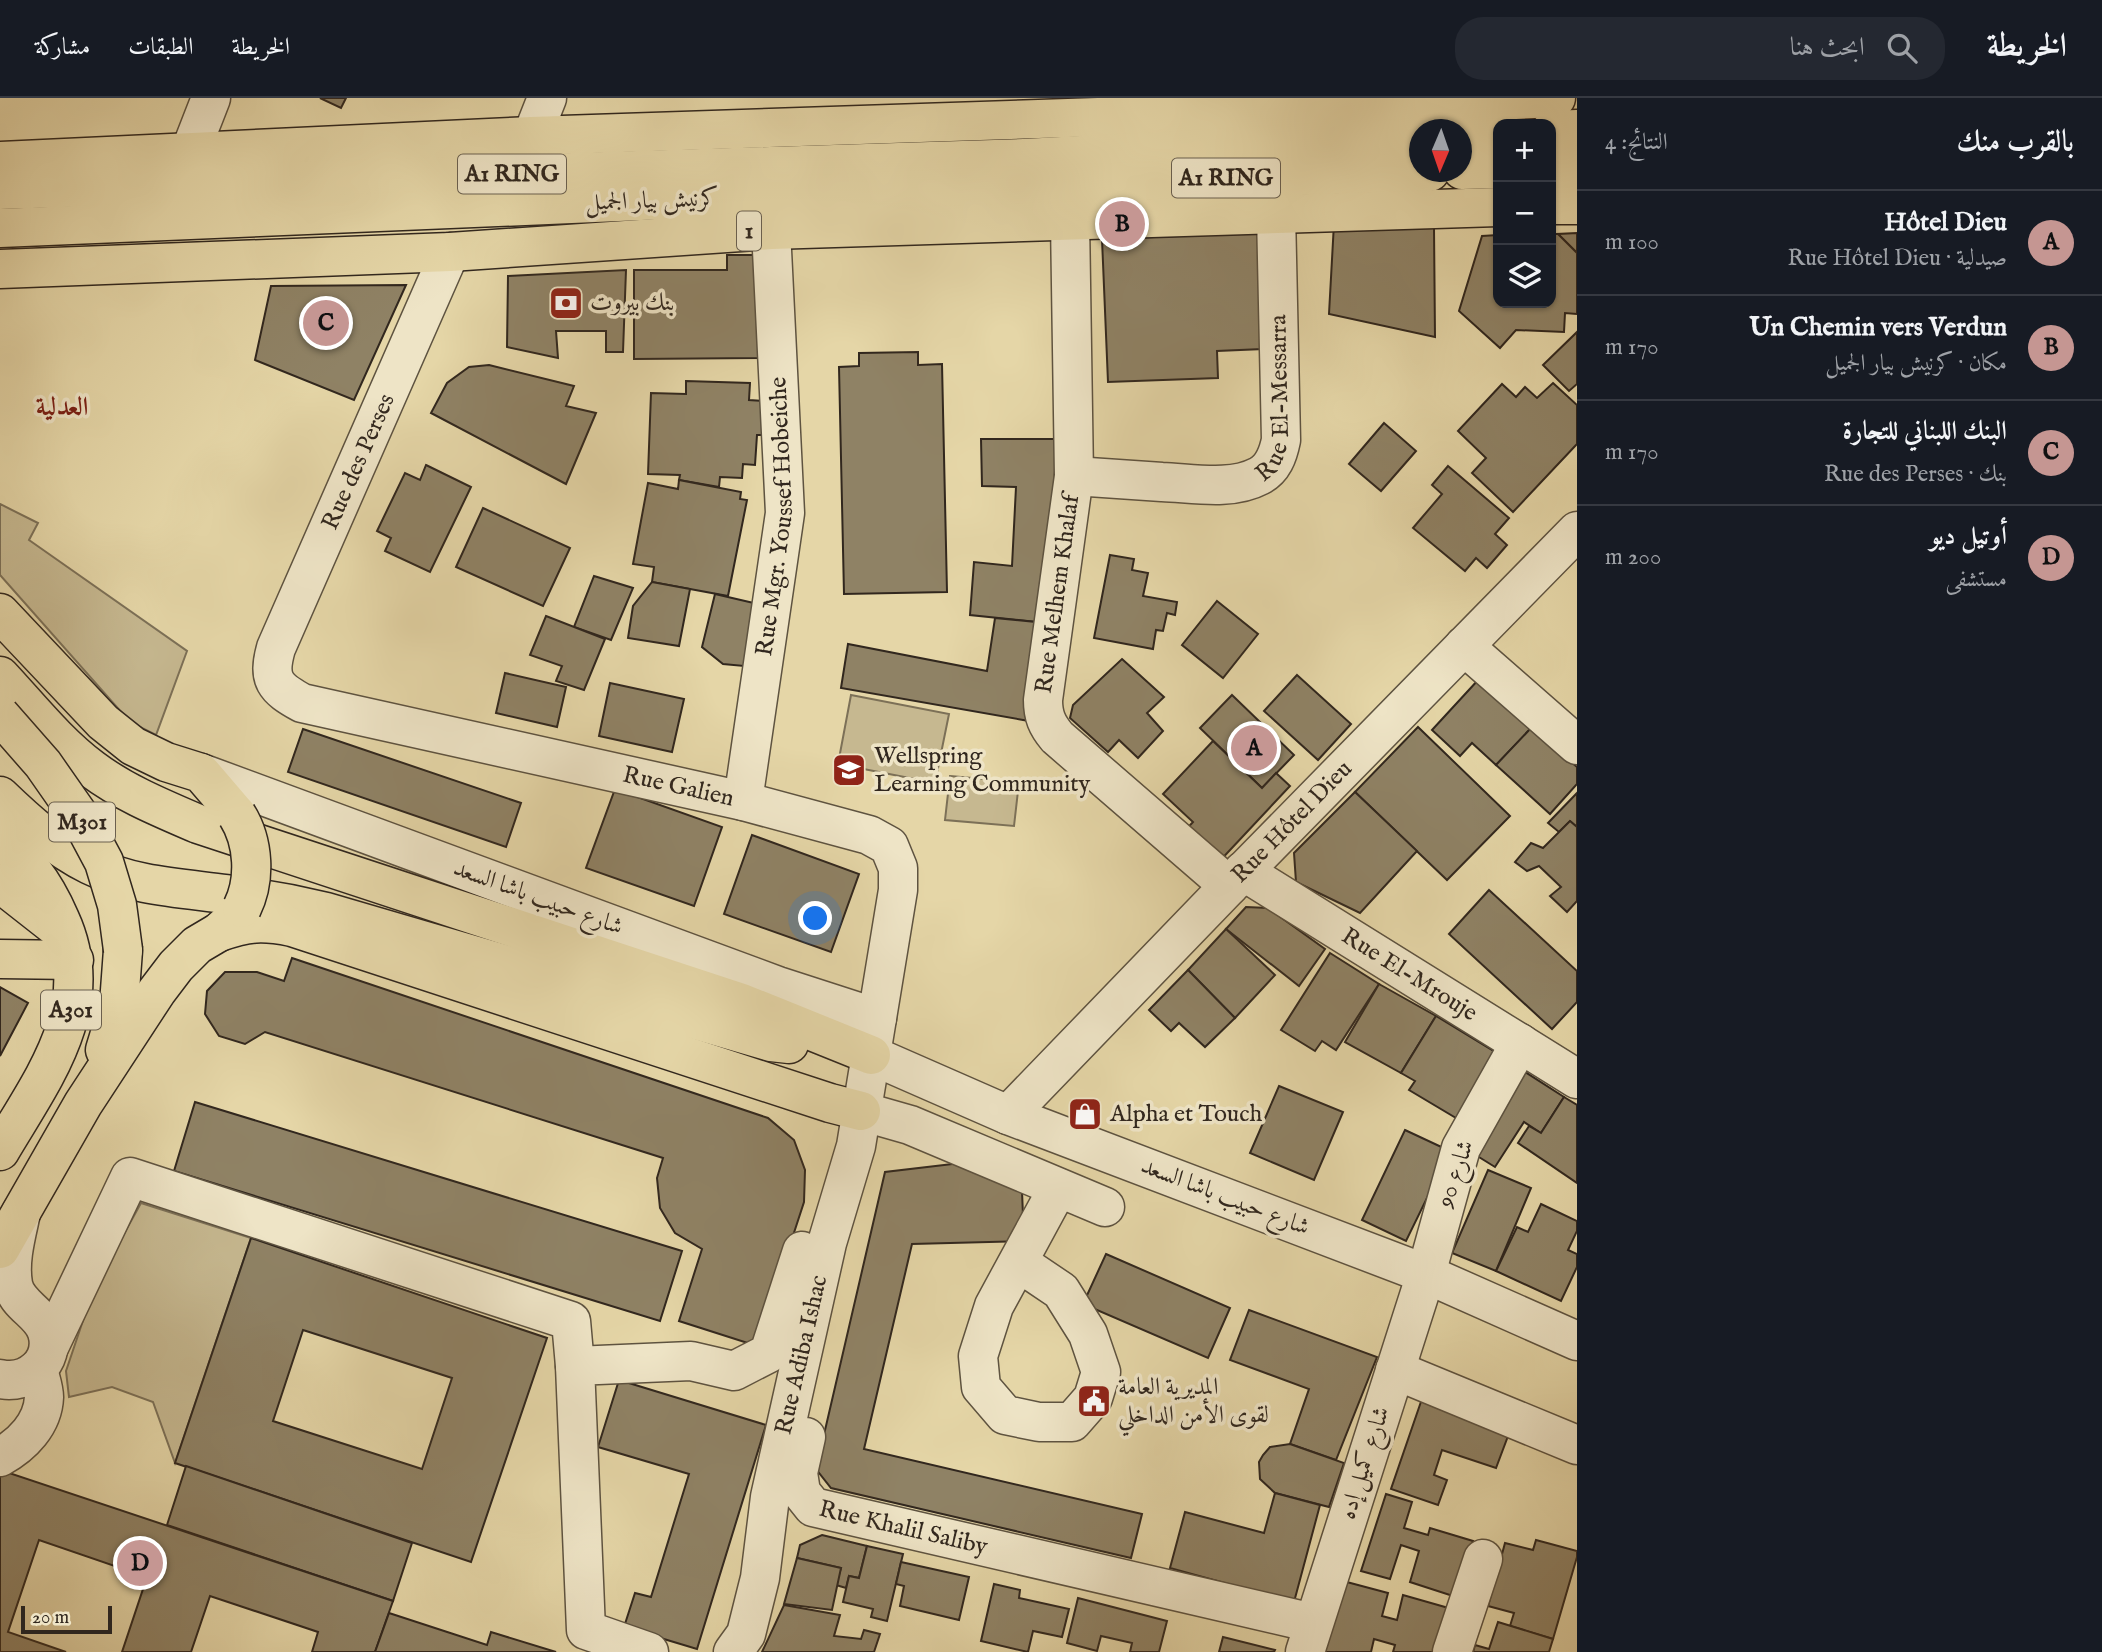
<!DOCTYPE html>
<html lang="ar">
<meta charset="utf-8">
<style>
body{margin:0;font-family:"IM FELL English",Amiri,serif;background:#242831;color:#f1f3f6;direction:rtl}
.controls{position:absolute;right:21px;top:21px;display:grid;overflow:hidden;border-radius:14px;box-shadow:0 2px 5px #0004}
.controls button{width:63px;height:63px;display:grid;place-items:center;padding:0;border:0;border-bottom:2px solid #363941;background:#171b24;color:#f1f3f6;font:35px sans-serif}
.compass{position:absolute;left:1409px;top:21px;width:63px;height:63px;border-radius:50%;background:#171b24;box-shadow:0 2px 5px #0004;rotate:182deg}
.scale{position:absolute;left:21px;bottom:18px;width:91px;box-sizing:border-box;padding-left:7px;border:4px solid #31271e;border-top:0;font-size:19px;line-height:24px;white-space:nowrap;color:#31271e;-webkit-text-stroke:5px #eee4c6;paint-order:stroke}
.you{position:absolute;left:816px;top:821px;width:24px;height:24px;margin:-18px;border:5px solid #fff;border-radius:50%;background:#1a73e8;box-shadow:0 0 0 10px #1a73e833}
.badge{display:grid;place-items:center;width:46px;height:46px;border-radius:50%;background:#c59692;color:#111;font-size:23px;font-weight:700}
.pin{position:absolute;translate:-50% -50%;border:4px solid #fff;box-shadow:0 2px 7px #0006}
.list{margin:0;padding:0;list-style:none}
h2{display:flex;justify-content:space-between;align-items:center;height:91px;margin:0;padding:0 28px;font-size:30px}
h2 small{font-size:23px;font-weight:400;color:#9ea1a6}
.list li{display:grid;grid-template-columns:46px 1fr auto;gap:21px;align-items:center;box-sizing:border-box;height:105px;padding:0 28px;border-top:2px solid #363941}
.list b{display:block;font-size:26px;white-space:nowrap}
.list p{margin:0;font-size:23px;white-space:nowrap;color:#9ea1a6}
.list em{font-size:23px;font-style:normal;color:#9ea1a6}
.icon{flex:none;width:38px;height:38px;fill:none;stroke:currentColor;stroke-width:2;stroke-linecap:round;stroke-linejoin:round}
.map{position:relative;flex:none;width:1577px;height:1554px;overflow:hidden;direction:ltr}
header{display:flex;align-items:center;gap:42px;box-sizing:border-box;height:98px;padding:0 35px;background:#171b24;border-bottom:2px solid #363941}
header strong{font-size:33px}
nav{display:flex;gap:38px;margin-inline-start:auto;font-size:24px}
.search{width:490px;height:63px;background:#242831;display:flex;align-items:center;gap:18px;box-sizing:border-box;padding:0 24px;border-radius:28px;color:#9ea1a6;font-size:26px}
main{display:flex}
aside{flex:1;background:#171b24}
.map>svg:first-child{display:block}
.green{fill:#c6b890;stroke:#7c7057;stroke-width:2}
.building{fill:#8f8265;stroke:#31271e;stroke-width:2;fill-rule:evenodd}
.lines{fill:none;stroke-linecap:round;stroke-linejoin:round}
.minor-casing{stroke:#5e5340;stroke-width:41}
.highway-casing{stroke:#31271e;stroke-width:41}
.minor{stroke:#eee4c6;stroke-width:38}
.highway{stroke:#e5d6a7;stroke-width:38}
.highway-bridge-casing{stroke:#31271e;stroke-width:41;stroke-linecap:butt}
.highway-bridge{stroke:#e5d6a7;stroke-width:38}
.labels{text-anchor:middle;dominant-baseline:central;stroke-width:7;stroke-linejoin:round;paint-order:stroke}
.shield{fill:#eee4c6;stroke:#6a6050;stroke-width:2}
.shield-label{font-size:23px;font-weight:bold;fill:#31271e}
.street-label{font-size:24px;fill:#31271e;stroke:#eee4c6}
.poi-label{font-size:24px;fill:#31271e;stroke:#eee4c6;text-anchor:start}
.neighbourhood-label{font-size:26px;font-weight:bold;fill:#7a1f14;stroke:#eee4c6}
</style>
<header>
<strong>الخريطة</strong>
<div class="search"><svg class="icon" aria-label="search" viewBox="0 0 24 24"><circle cx="10" cy="10" r="6"/><path d="M15 15l6 6"/></svg>ابحث هنا</div>
<nav><a>الخريطة</a><a>الطبقات</a><a>مشاركة</a></nav>
</header>
<main>
<aside>
<h2>بالقرب منك<small>النتائج: 4</small></h2>
<ul class="list">
<li><span class="badge">A</span><div><b>Hôtel Dieu</b><p>صيدلية · Rue Hôtel Dieu</p></div><em>100 m</em></li>
<li><span class="badge">B</span><div><b>Un Chemin vers Verdun</b><p>مكان · كرنيش بيار الجميل</p></div><em>170 m</em></li>
<li><span class="badge">C</span><div><b>البنك اللبناني للتجارة</b><p>بنك · Rue des Perses</p></div><em>170 m</em></li>
<li><span class="badge">D</span><div><b>أوتيل ديو</b><p>مستشفى</p></div><em>200 m</em></li>
</ul>
</aside>
<div class="map">
<svg width="1577" height="1554" viewBox="0 0 1577 1554">
<rect width="100%" height="100%" fill="#e5d6a7"/>
<filter id="stains"><feTurbulence type="fractalNoise" baseFrequency=".00286" numOctaves="4"/><feColorMatrix values="0 0 0 0 .2 0 0 0 0 .09 0 0 0 0 .02 0 0 0 .5 -.17"/></filter>
<radialGradient id="worn" r=".72"><stop offset=".6" stop-color="#630" stop-opacity="0"/><stop offset="1" stop-color="#630" stop-opacity=".3"/></radialGradient>
<!-- green -->
<g class="green">
<polygon points="0,406 38,425 29,442 187,553 156,637 130,624 0,477"/>
<polygon points="851,597 949,616 935,685 838,666"/>
<polygon points="950,678 1019,684 1014,728 945,722"/>
<polygon points="141,1105 251,1140 175,1365 153,1304 112,1289 69,1299 66,1273 94,1190"/>
</g>
<!-- building -->
<g class="building">
<polygon points="320,0 346,0 341,10"/>
<polygon points="1334,125 1434,130 1435,239 1329,216"/>
<polygon points="1258,135 1263,251 1217,253 1218,280 1108,284 1102,141"/>
<polygon points="1577,135 1577,155 1558,136"/>
<polygon points="1551,136 1558,136 1577,155 1577,216 1565,215 1564,234 1516,232 1500,250 1459,213 1482,138 1498,137 1498,205 1551,205"/>
<polygon points="727,157 760,157 760,260 634,261 634,172 727,172"/>
<polygon points="626,172 623,254 606,254 606,233 556,233 558,260 507,249 508,178"/>
<polygon points="406,187 354,302 255,262 271,188"/>
<polygon points="1577,234 1577,286 1569,293 1543,267"/>
<polygon points="918,254 918,267 942,266 947,494 844,496 839,269 859,268 859,255"/>
<polygon points="489,267 574,288 566,308 596,315 566,386 431,315 447,285 469,269"/>
<polygon points="686,283 750,285 749,302 765,303 764,337 757,337 755,367 743,366 742,380 720,379 719,389 679,382 680,377 648,376 651,295 686,296"/>
<polygon points="1553,285 1577,307 1577,346 1513,414 1472,375 1486,360 1458,333 1502,286 1516,299 1525,289 1537,300"/>
<polygon points="1384,325 1416,353 1381,393 1349,366"/>
<polygon points="981,341 1058,341 1046,525 970,517 974,464 1012,468 1016,389 982,388"/>
<polygon points="426,367 471,389 430,474 385,453 391,440 377,433 405,375 420,382"/>
<polygon points="1448,368 1509,420 1495,436 1507,447 1487,470 1476,460 1465,473 1413,430 1442,396 1432,387"/>
<polygon points="679,382 741,394 740,401 747,402 728,498 652,484 654,469 633,466 648,385 678,391"/>
<polygon points="483,410 570,450 543,508 456,469"/>
<polygon points="1110,457 1134,461 1132,472 1148,475 1143,498 1177,504 1175,517 1167,515 1163,533 1156,532 1153,551 1094,540"/>
<polygon points="594,478 633,490 611,542 574,529"/>
<polygon points="652,484 690,491 679,548 628,540 633,508"/>
<polygon points="715,496 758,506 744,568 723,566 702,549"/>
<polygon points="1217,503 1258,536 1223,580 1182,547"/>
<polygon points="546,518 605,541 584,592 556,583 562,568 530,557"/>
<polygon points="995,520 1046,525 1029,623 841,590 848,546 987,573"/>
<polygon points="1122,561 1164,599 1147,615 1163,633 1138,660 1119,642 1108,654 1070,620 1073,607"/>
<polygon points="505,575 566,589 557,629 496,615"/>
<polygon points="1297,577 1351,626 1318,662 1264,613"/>
<polygon points="1479,581 1532,629 1496,667 1472,645 1460,658 1432,632"/>
<polygon points="610,585 684,601 672,654 599,638"/>
<polygon points="1232,597 1294,657 1262,690 1200,630"/>
<polygon points="1418,629 1510,718 1447,782 1355,694"/>
<polygon points="1532,629 1577,669 1577,686 1550,716 1496,667"/>
<polygon points="303,631 521,705 506,749 288,674"/>
<polygon points="1213,643 1262,690 1276,675 1290,688 1215,768 1181,737 1193,724 1163,696"/>
<polygon points="615,691 722,729 694,808 586,770"/>
<polygon points="1355,694 1417,753 1360,815 1296,784 1294,755"/>
<polygon points="1577,695 1577,729 1570,723 1559,734 1548,725"/>
<polygon points="1570,723 1577,729 1577,803 1567,814 1550,798 1561,789 1539,768 1527,773 1515,764 1531,745 1543,750"/>
<polygon points="752,737 859,776 831,854 724,816"/>
<polygon points="1489,792 1577,873 1577,904 1552,931 1449,836"/>
<polygon points="1246,809 1268,810 1325,851 1299,888 1226,831"/>
<polygon points="1226,831 1275,877 1235,920 1188,872"/>
<polygon points="1330,855 1379,886 1336,952 1322,943 1315,953 1281,932"/>
<polygon points="292,860 768,1020 794,1042 805,1072 804,1104 757,1248 679,1223 702,1151 675,1135 660,1110 657,1080 663,1060 265,934 245,946 219,938 205,916 207,893 225,874 257,874 284,883"/>
<polygon points="1188,872 1235,920 1205,949 1179,925 1171,933 1149,912"/>
<polygon points="1379,886 1436,918 1401,975 1345,944"/>
<polygon points="0,889 28,905 0,958"/>
<polygon points="1436,918 1505,960 1456,1020 1409,992 1415,983 1401,975"/>
<polygon points="1519,970 1564,999 1541,1035 1524,1024 1495,1069 1466,1051"/>
<polygon points="1279,988 1343,1014 1314,1082 1250,1055"/>
<polygon points="1564,999 1577,1007 1577,1085 1518,1045 1529,1028 1541,1035"/>
<polygon points="195,1004 682,1153 660,1223 174,1073"/>
<polygon points="1405,1032 1450,1053 1406,1143 1362,1122"/>
<polygon points="961,1065 1022,1093 1024,1143 912,1146 864,1351 1142,1416 1131,1460 831,1390 816,1371 885,1074"/>
<polygon points="1488,1072 1531,1090 1496,1173 1452,1155"/>
<polygon points="1541,1106 1577,1123 1577,1133 1568,1152 1577,1156 1577,1169 1561,1203 1496,1173 1517,1129 1528,1134"/>
<path d="M 251,1140 L 547,1240 L 471,1464 L 175,1365 ZM 303,1232 L 452,1280 L 422,1371 L 273,1323 Z"/>
<polygon points="1106,1156 1230,1210 1208,1260 1083,1206"/>
<polygon points="1249,1212 1377,1259 1336,1362 1290,1346 1309,1291 1230,1262"/>
<polygon points="619,1282 766,1327 697,1551 624,1529 635,1495 651,1499 689,1376 598,1349"/>
<polygon points="1425,1292 1511,1330 1496,1370 1442,1352 1434,1377 1447,1382 1438,1407 1391,1391"/>
<polygon points="1290,1346 1344,1365 1329,1409 1275,1395 1260,1381 1259,1364 1263,1357 1270,1349"/>
<polygon points="186,1368 412,1445 393,1503 167,1427"/>
<polygon points="0,1372 393,1503 375,1554 312,1554 318,1534 210,1498 191,1554 122,1554 147,1479 39,1442 8,1534 66,1554 0,1554"/>
<polygon points="1275,1395 1320,1407 1294,1504 1170,1470 1185,1414 1264,1435"/>
<polygon points="1386,1396 1412,1404 1404,1430 1428,1437 1430,1430 1473,1443 1456,1499 1410,1484 1419,1453 1401,1447 1390,1481 1361,1473"/>
<polygon points="822,1437 867,1448 859,1480 849,1478 846,1490 836,1487 841,1470 797,1460 800,1447"/>
<polygon points="1536,1442 1577,1453 1577,1459 1553,1541 1510,1528 1514,1515 1488,1508 1505,1445 1533,1452"/>
<polygon points="867,1448 903,1456 887,1523 871,1519 873,1511 843,1504 849,1478 859,1480"/>
<polygon points="797,1460 841,1470 832,1512 784,1506"/>
<polygon points="901,1464 969,1479 959,1522 900,1508 904,1488 896,1486"/>
<polygon points="1343,1483 1388,1495 1382,1518 1397,1522 1403,1497 1452,1511 1440,1554 1393,1554 1395,1547 1374,1541 1371,1554 1324,1554"/>
<polygon points="994,1486 1020,1492 1019,1500 1069,1511 1062,1539 1033,1533 1028,1554 981,1543"/>
<polygon points="1078,1500 1167,1523 1159,1554 1130,1554 1132,1545 1101,1538 1097,1553 1067,1545"/>
<polygon points="784,1507 840,1517 834,1538 861,1541 864,1532 880,1536 874,1554 762,1554"/>
<polygon points="389,1515 487,1547 491,1534 556,1554 375,1554"/>
<polygon points="1498,1524 1553,1541 1549,1554 1473,1554 1475,1547 1489,1551"/>
<polygon points="1223,1539 1275,1552 1274,1554 1219,1554"/>
</g>
<g class="lines">
<!-- minor casing -->
<g class="minor-casing">
<g id="minor">
<polyline points="532,38 547,0"/>
<polyline points="190,54 211,0"/>
<path d="M 1070,122 L 1074,378 L 1043,602 C 1043,618 1047,627 1057,639 L 1229,788"/>
<path id="s1" d="M 450,154 L 276,550 C 267,582 275,590 302,605 L 743,703 L 869,737 L 889,748 L 898,770 L 898,792 L 856,1048 L 827,1145 L 770,1399 L 760,1480 L 746,1536 L 733,1554"/>
<path id="s2" d="M 1074,378 C 1103,380 1133,382 1162,384 C 1192,385 1231,393 1259,378 C 1273,371 1278,357 1281,342 L 1276,115"/>
<polyline points="1464,548 1577,647"/>
<polyline points="201,675 778,888 877,920"/>
<path id="s3" d="M 743,703 L 785,415 L 771,132"/>
<path id="s4" d="M 1243,773 L 1577,981"/>
<polyline points="871,957 1008,1017 1426,1176 1577,1243"/>
<polyline points="861,1013 910,1027 1105,1109"/>
<path id="s5" d="M 1008,1017 L 1229,788 L 1577,433"/>
<polyline points="1018,1164 1061,1193 1088,1236 1101,1274 1093,1300 1072,1324 1039,1324 1005,1317 981,1289 978,1258 994,1208 1058,1090"/>
<polyline points="49,1249 130,1079 571,1223 575,1268"/>
<polyline points="1395,1272 1577,1347"/>
<path d="M 0,1281 C 28,1287 56,1264 47,1234 C 41,1214 16,1207 13,1186 C 9,1163 16,1138 21,1115"/>
<path id="s6" d="M 806,1339 L 798,1375 L 801,1394 L 813,1409 L 1313,1525"/>
<path d="M 0,1359 C 22,1347 43,1326 44,1299 C 44,1290 40,1280 38,1271"/>
<polyline points="649,1554 586,1532 575,1268 691,1263 734,1273 769,1255 802,1153"/>
<polyline points="1305,1554 1426,1176 1461,1050 1520,945"/>
<polyline points="1452,1554 1483,1461"/>
</g>
</g>
<!-- highway casing -->
<g class="highway-casing">
<g id="highway">
<polyline points="1551,32 1577,31"/>
<polyline points="1462,37 1498,35"/>
<polyline points="0,63 532,38 1336,11 1556,0"/>
<polyline points="1551,69 1577,69"/>
<polyline points="1462,72 1498,71"/>
<polyline points="0,92 1024,60 1420,39"/>
<polyline points="1551,107 1577,107"/>
<polyline points="0,130 1022,87 1430,74"/>
<polyline points="0,171 450,154 771,132 1498,109"/>
<polyline points="0,515 103,624 133,648 166,664 201,675 237,717"/>
<path d="M 0,578 C 29,609 57,645 92,671 C 124,695 161,710 198,726 L 742,905 L 871,957"/>
<path d="M 0,698 C 27,724 56,750 90,767 C 132,788 180,790 226,796 C 260,800 293,806 326,814 L 771,944 L 789,946"/>
<path d="M 0,739 C 11,750 22,762 33,774 C 44,788 53,805 60,821 C 100,908 43,980 0,1053"/>
<polyline points="0,785 56,829"/>
<path d="M 219,834 C 249,824 262,823 292,829 L 830,1005 L 861,1013"/>
<polyline points="0,861 74,862"/>
<polyline points="105,952 119,906 123,852"/>
<polyline points="0,1151 83,1006 157,893 176,868 197,847 219,834 238,817"/>
</g>
</g>
<!-- minor -->
<use href="#minor" class="minor"/>
<!-- highway -->
<use href="#highway" class="highway"/>
<!-- highway-bridge casing -->
<g class="highway-bridge-casing">
<g id="highway-bridge">
<polyline points="0,617 43,666 80,719 104,764 117,807 123,852"/>
<path d="M 237,717 C 254,744 256,782 242,810"/>
</g>
</g>
<!-- highway-bridge -->
<use href="#highway-bridge" class="highway-bridge"/>
</g>
<!-- icons -->
<defs>
<g id="bank-square" transform="scale(1.75)"><rect x="-9" y="-9" width="18" height="18" rx="4" fill="#8f2418" stroke="#eee4c6"/><path d="M-6-4H6V4H-6ZM0-2.3a2.3 2.3 0 1 0 0 4.6a2.3 2.3 0 1 0 0-4.6Z" fill="#fff"/></g>
<g id="school-square" transform="scale(1.75)"><rect x="-9" y="-9" width="18" height="18" rx="4" fill="#8f2418" stroke="#eee4c6"/><path d="M0-5L7-2L0 1L-7-2ZM-4 1L0 2.5L4 1V4Q0 6-4 4Z" fill="#fff"/></g>
<g id="shop-square" transform="scale(1.75)"><rect x="-9" y="-9" width="18" height="18" rx="4" fill="#8f2418" stroke="#eee4c6"/><path d="M-5-2.5h2.3a2.7 3.5 0 0 1 5.4 0H5L5.5 6h-11ZM-1.5-2.5h3a1.5 2.3 0 0 0-3 0Z" fill="#fff"/></g>
<g id="civic-square" transform="scale(1.75)"><rect x="-9" y="-9" width="18" height="18" rx="4" fill="#8f2418" stroke="#eee4c6"/><path d="M-.6-6.5H3V-4.5H.6V-3L4-1V1h2V6H-6V1h2V-1L-.6-3ZM-1.2 2.5V6h2.4V2.5Z" fill="#fff"/></g>
</defs>
<g fill-rule="evenodd">
<use href="#bank-square" x="566" y="205"/>
<use href="#school-square" x="849" y="672"/>
<use href="#shop-square" x="1085" y="1016"/>
<use href="#civic-square" x="1094" y="1303"/>
</g>
<g class="labels">
<!-- shield labels -->
<g class="shield">
<rect x="458" y="56.5" width="108" height="39" rx="5"/>
<rect x="1172" y="60.5" width="108" height="39" rx="5"/>
<rect x="737" y="113.5" width="24" height="39" rx="5"/>
<rect x="49" y="704.5" width="66" height="39" rx="5"/>
<rect x="41" y="892.5" width="60" height="39" rx="5"/>
</g>
<g class="shield-label">
<text x="512" y="76">A1 RING</text>
<text x="1226" y="80">A1 RING</text>
<text x="749" y="133">1</text>
<text x="82" y="724">M301</text>
<text x="71" y="912">A301</text>
</g>
<!-- street labels -->
<g class="street-label">
<text transform="translate(652 103) rotate(-2)">كرنيش بيار الجميل</text>
<text stroke="none"><textPath href="#s2" startOffset="271">Rue El-Messarra</textPath></text>
<text transform="translate(359 364) rotate(-66)">Rue des Perses</text>
<text stroke="none"><textPath href="#s3" startOffset="287">Rue Mgr. Youssef Hobeiche</textPath></text>
<text transform="translate(1058 496) rotate(-82)">Rue Melhem Khalaf</text>
<text stroke="none"><textPath href="#s1" startOffset="887">Rue Galien</textPath></text>
<text stroke="none"><textPath href="#s5" startOffset="408">Rue Hôtel Dieu</textPath></text>
<text transform="translate(538 800) rotate(20)">شارع حبيب باشا السعد</text>
<text stroke="none"><textPath href="#s4" startOffset="196">Rue El-Mrouje</textPath></text>
<text transform="translate(1456 1076) rotate(-71)">شارع 90</text>
<text transform="translate(1225 1099) rotate(21)">شارع حبيب باشا السعد</text>
<text transform="translate(802 1257) rotate(-77)">Rue Adiba Ishac</text>
<text transform="translate(1365 1365) rotate(-72)">شارع كميل إده</text>
<text stroke="none"><textPath href="#s6" startOffset="168">Rue Khalil Saliby</textPath></text>
</g>
<!-- poi labels -->
<g class="poi-label">
<text x="590" y="205">بنك بيروت</text>
<text x="874" y="658">Wellspring<tspan x="874" dy="28">Learning Community</tspan></text>
<text x="1110" y="1016">Alpha et Touch</text>
<text x="1118" y="1289">المديرية العامة<tspan x="1118" dy="28">لقوى الأمن الداخلي</tspan></text>
</g>
<!-- neighbourhood labels -->
<g class="neighbourhood-label">
<text x="62" y="309">العدلية</text>
</g>
</g>
<rect width="100%" height="100%" filter="url(#stains)"/>
<rect width="100%" height="100%" fill="url(#worn)"/>
</svg>
<div class="controls">
<button>+</button>
<button>−</button>
<button><svg class="icon" aria-label="layers" viewBox="0 0 24 24"><path d="M12 4l9 5-9 5-9-5zM3 14l9 5 9-5"/></svg></button>
</div>
<svg class="compass" viewBox="-18 -18 36 36"><path d="M0-13l5 13h-10z" fill="#e53935"/><path d="M0 13l5-13h-10z" fill="#9ea1a6"/></svg>
<div class="scale">20 m</div>
<div class="you"></div>
<div class="pin badge" style="left:1254px;top:650px">A</div>
<div class="pin badge" style="left:1122px;top:126px">B</div>
<div class="pin badge" style="left:326px;top:225px">C</div>
<div class="pin badge" style="left:140px;top:1465px">D</div>
</div>
</main>
